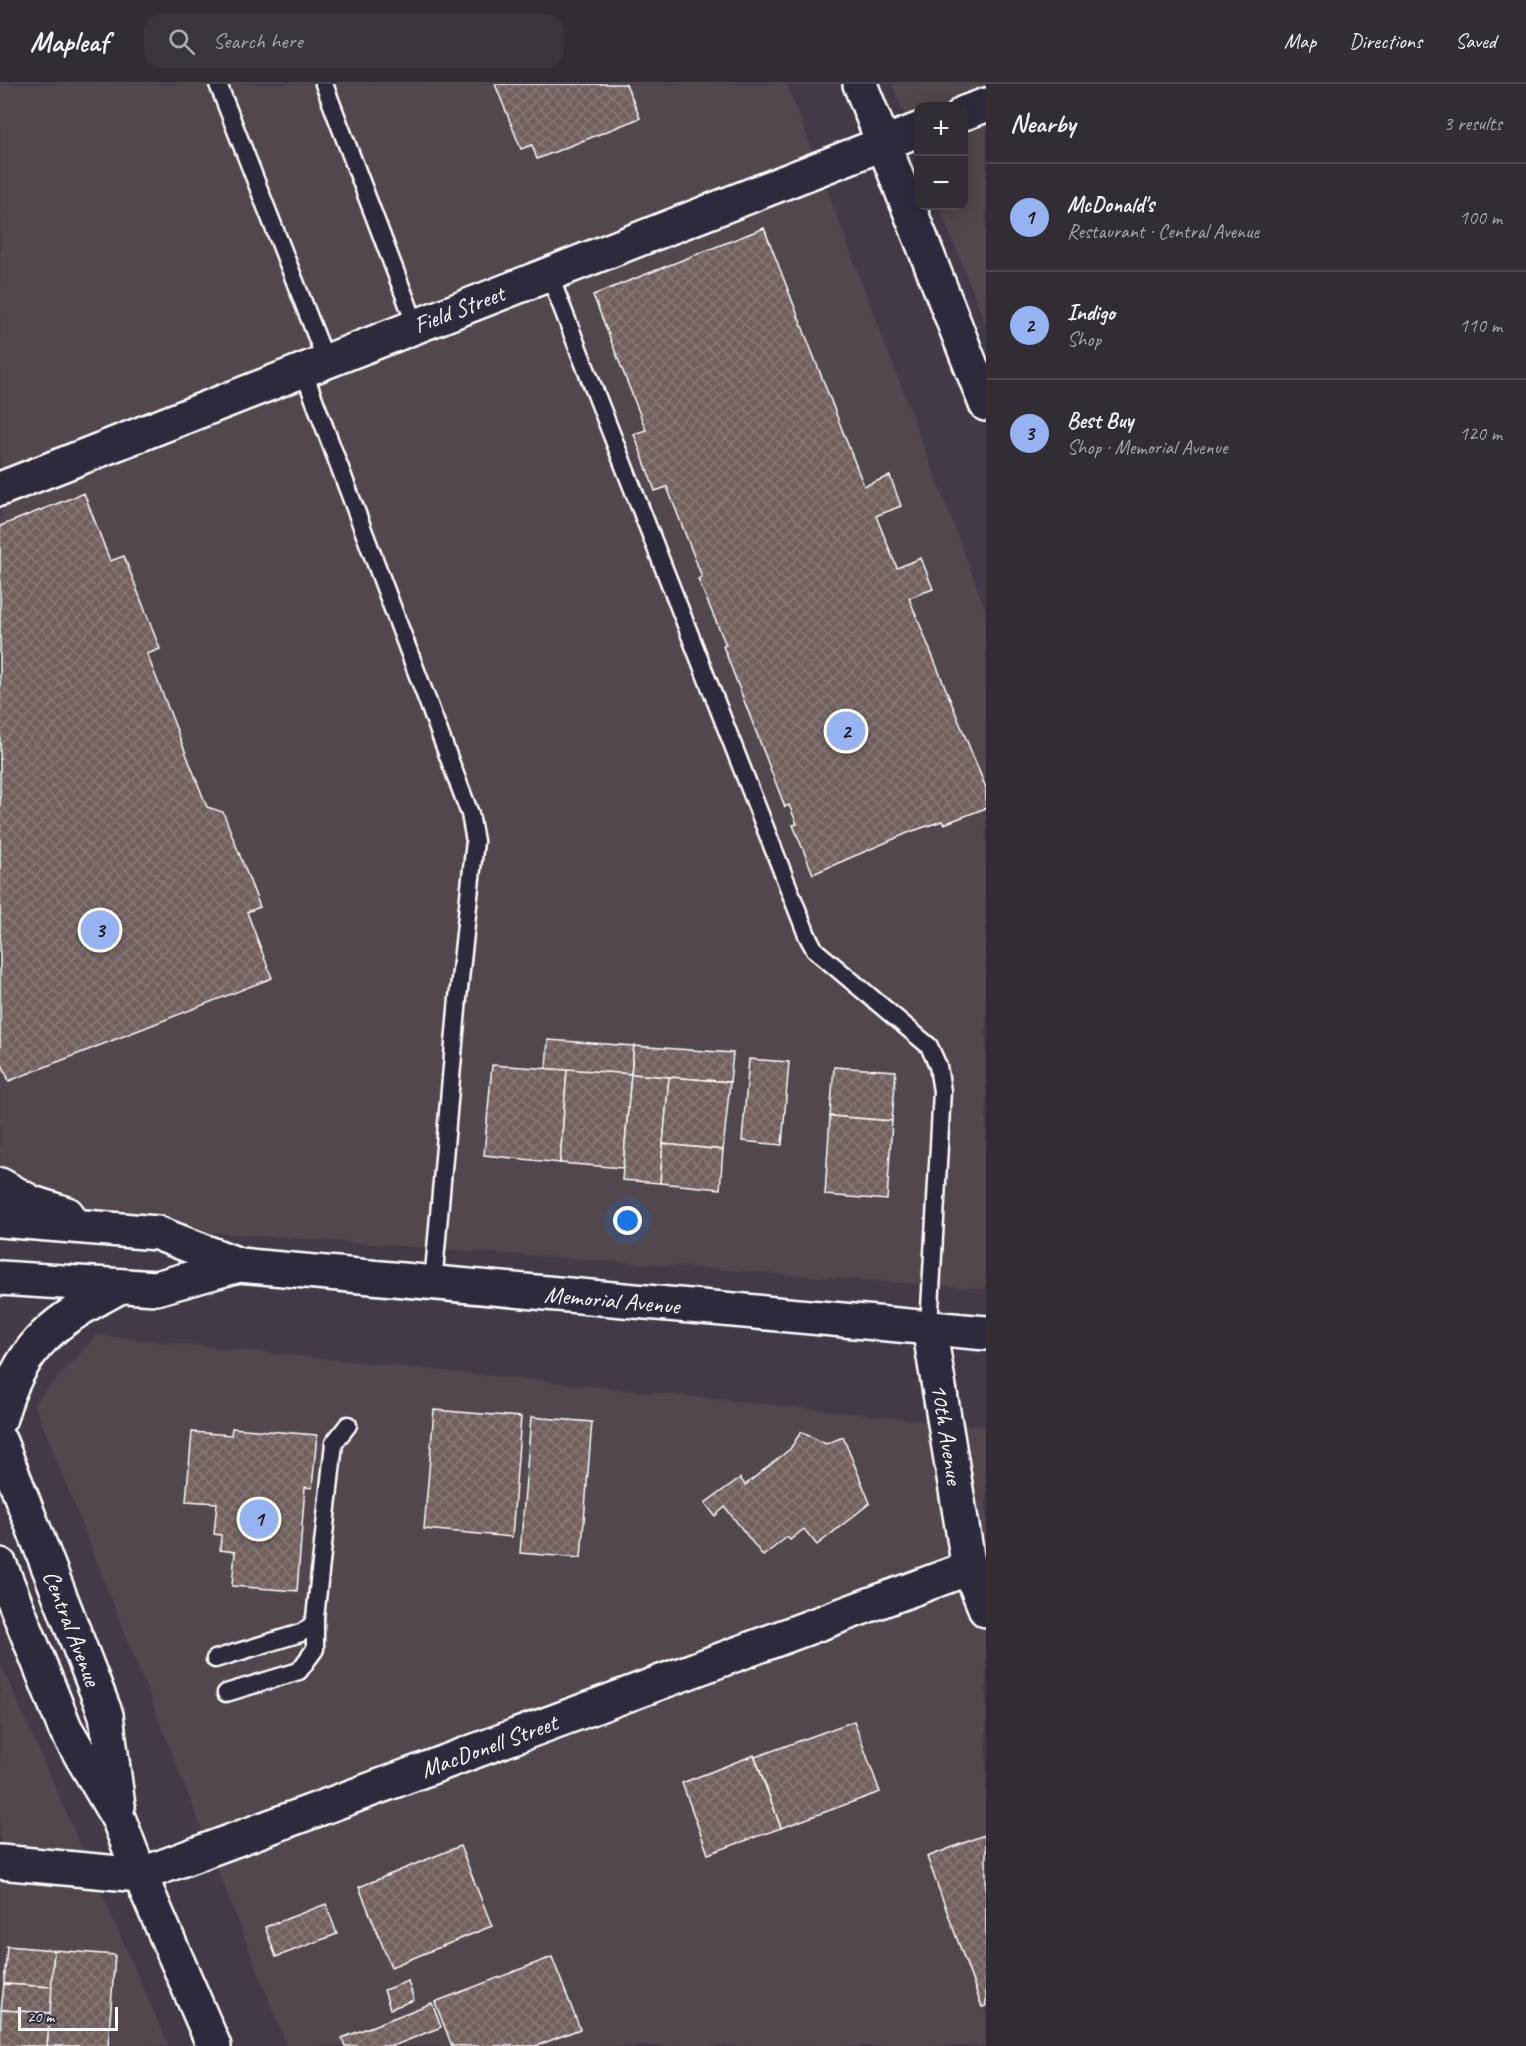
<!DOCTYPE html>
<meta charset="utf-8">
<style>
body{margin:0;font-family:Caveat,sans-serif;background:#3a343d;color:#f1f3f6}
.controls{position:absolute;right:18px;top:18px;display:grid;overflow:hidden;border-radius:12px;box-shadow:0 3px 15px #0003}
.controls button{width:54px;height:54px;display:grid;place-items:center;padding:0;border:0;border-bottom:2px solid #4d4850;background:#322c35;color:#f1f3f6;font:30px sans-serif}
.scale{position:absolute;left:18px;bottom:15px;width:100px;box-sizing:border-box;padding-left:6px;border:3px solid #fff;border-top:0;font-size:16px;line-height:21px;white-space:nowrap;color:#fff;-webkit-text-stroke:4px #2f2a3d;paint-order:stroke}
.you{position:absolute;left:628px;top:1137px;width:21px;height:21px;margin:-15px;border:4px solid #fff;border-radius:50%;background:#1a73e8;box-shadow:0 0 0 9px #1a73e833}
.badge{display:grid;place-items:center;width:39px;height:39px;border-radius:50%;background:#95b2f1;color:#111;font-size:20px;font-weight:700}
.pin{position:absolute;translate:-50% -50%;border:3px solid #fff;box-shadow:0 2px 6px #0006}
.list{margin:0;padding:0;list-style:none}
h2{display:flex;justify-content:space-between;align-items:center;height:78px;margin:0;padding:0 24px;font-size:26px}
h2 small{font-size:20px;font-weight:400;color:#a8a7ad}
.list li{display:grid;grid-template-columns:39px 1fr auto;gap:18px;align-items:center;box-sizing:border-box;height:108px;padding:0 24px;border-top:2px solid #4d4850}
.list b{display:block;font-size:22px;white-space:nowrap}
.list p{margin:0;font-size:20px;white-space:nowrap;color:#a8a7ad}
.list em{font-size:20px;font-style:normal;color:#a8a7ad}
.icon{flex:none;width:33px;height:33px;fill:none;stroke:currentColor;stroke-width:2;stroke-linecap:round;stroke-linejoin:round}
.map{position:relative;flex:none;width:986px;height:1962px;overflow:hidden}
header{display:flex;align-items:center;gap:36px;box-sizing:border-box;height:84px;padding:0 30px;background:#322c35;border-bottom:2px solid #4d4850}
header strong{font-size:28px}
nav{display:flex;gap:33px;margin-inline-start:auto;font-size:21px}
.search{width:420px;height:54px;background:#3a343d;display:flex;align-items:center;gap:15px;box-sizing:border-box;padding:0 21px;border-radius:18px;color:#a8a7ad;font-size:22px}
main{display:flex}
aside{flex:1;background:#322c35}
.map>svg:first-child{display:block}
.built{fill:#51464e}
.building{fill:url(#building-cross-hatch);stroke:#fff;stroke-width:1.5}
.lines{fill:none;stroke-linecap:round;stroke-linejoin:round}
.lane-casing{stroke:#fff;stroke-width:21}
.street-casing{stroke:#fff;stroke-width:38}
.secondary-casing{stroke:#fff;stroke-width:38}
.lane{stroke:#2f2a3d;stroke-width:16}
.street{stroke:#2f2a3d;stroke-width:33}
.secondary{stroke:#2f2a3d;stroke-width:33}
.labels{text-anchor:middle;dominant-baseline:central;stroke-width:5;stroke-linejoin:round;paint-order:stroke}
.street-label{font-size:24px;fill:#fff;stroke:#2f2a3d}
</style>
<header>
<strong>Mapleaf</strong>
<div class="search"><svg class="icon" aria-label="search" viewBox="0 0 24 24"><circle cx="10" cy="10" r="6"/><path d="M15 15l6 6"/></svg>Search here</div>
<nav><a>Map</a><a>Directions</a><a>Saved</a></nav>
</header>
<main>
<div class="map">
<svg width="986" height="1962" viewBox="0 0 986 1962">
<defs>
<pattern id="building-cross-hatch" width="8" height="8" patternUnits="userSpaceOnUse" patternTransform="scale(1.5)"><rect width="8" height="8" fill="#72615f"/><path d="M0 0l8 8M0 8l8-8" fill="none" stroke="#877977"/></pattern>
</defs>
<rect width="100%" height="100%" fill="#433a47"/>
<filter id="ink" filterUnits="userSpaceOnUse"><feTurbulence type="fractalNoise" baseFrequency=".0167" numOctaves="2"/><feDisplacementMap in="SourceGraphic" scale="12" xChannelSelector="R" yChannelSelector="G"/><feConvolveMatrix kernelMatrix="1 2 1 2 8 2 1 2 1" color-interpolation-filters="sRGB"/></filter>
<g filter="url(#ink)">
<!-- built -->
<g class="built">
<polygon points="0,0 787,0 986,527 986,1205 0,1133"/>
<polygon points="892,0 986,0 986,241 939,122 964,122 964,22 918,22 918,68"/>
<polygon points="97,1251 986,1343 986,1962 287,1962 34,1319"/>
<polygon points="0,1578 169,1962 0,1962"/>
</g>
<!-- building -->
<g class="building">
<polygon points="495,0 626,0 640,34 537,75 532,61 521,65"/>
<polygon points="764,144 864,402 890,392 901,422 876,432 897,484 921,474 933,505 909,514 986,704 986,724 944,740 942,737 910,748 813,790 793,741 797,740 789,721 785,723 723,562 726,561 698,495 702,493 667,403 655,407 634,350 646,346 593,211"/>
<polygon points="84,409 110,477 124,472 160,565 147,570 207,723 223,728 260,823 247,828 272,894 9,997 0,975 0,442"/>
<polygon points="548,956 634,962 631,990 546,985"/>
<polygon points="634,962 733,969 730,998 631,990"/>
<polygon points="749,975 789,978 782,1061 742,1057"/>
<polygon points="492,981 567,986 560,1079 484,1071"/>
<polygon points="834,983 896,987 892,1037 830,1032"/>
<polygon points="567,985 631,990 623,1084 560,1079"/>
<polygon points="631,990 669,993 660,1099 622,1096"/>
<polygon points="669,993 730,998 723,1066 663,1060"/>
<polygon points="830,1032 892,1037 887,1116 825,1111"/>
<polygon points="663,1060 723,1066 720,1105 660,1099"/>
<polygon points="434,1326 521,1333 512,1453 424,1445"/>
<polygon points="531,1333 592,1338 581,1474 520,1469"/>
<polygon points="232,1344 317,1351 312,1404 305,1403 297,1507 232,1502 235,1468 220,1466 221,1451 214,1450 217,1419 186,1417 192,1348 231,1351"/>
<polygon points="801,1348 826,1360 843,1353 870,1419 817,1461 804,1445 790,1456 787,1453 763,1472 725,1423 715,1432 705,1419 740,1394 745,1401 790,1365"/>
<polygon points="854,1637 880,1708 781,1744 755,1673"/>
<polygon points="754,1671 781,1744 708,1770 682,1699"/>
<polygon points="984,1751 986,1758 986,1922 982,1923 927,1773"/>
<polygon points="460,1762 492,1842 391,1883 359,1803"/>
<polygon points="326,1820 337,1850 276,1873 265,1843"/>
<polygon points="7,1862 54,1866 52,1903 4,1900"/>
<polygon points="54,1866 115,1871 108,1962 47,1962"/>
<polygon points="552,1873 580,1945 536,1962 452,1962 435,1918"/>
<polygon points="408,1897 414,1916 390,1925 384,1906"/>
<polygon points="4,1900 52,1903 50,1929 1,1926"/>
<polygon points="432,1919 441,1943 393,1962 345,1962 342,1954"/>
<polygon points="1,1926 50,1929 47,1962 0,1962"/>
</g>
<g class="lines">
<!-- lane casing -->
<g class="lane-casing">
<g id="lane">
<polyline points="218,0 326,277"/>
<polyline points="324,0 416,242"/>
<polyline points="549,190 807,851 815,866 929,962 938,982 942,1007 929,1243"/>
<polyline points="303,286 470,730 475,757 458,914 433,1200"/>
<polyline points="215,1575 301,1549 311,1542 315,1534 334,1359 348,1341"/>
<polyline points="226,1609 299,1587 315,1565 315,1534"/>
</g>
</g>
<!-- street casing -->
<g class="street-casing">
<g id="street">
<polyline points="964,29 986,21"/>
<polyline points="0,405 918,46"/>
<polyline points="929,1243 969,1484 986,1526"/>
<polyline points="0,1778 140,1791 969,1484"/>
</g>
</g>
<!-- secondary casing -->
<g class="secondary-casing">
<g id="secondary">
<polyline points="860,0 986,320"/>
<polyline points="0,1101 32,1119 67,1130"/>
<polyline points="0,1136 157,1149 239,1181 986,1249"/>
<polyline points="0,1194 156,1204 239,1181"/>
<path d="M 0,1334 C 21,1259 55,1237 121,1202"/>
<polyline points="0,1358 106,1631 118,1722"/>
<polyline points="0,1481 65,1644 119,1736 140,1791 214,1962"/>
</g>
</g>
<!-- lane -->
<use href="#lane" class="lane"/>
<!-- street -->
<use href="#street" class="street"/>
<!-- secondary -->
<use href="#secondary" class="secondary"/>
</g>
</g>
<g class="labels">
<!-- street labels -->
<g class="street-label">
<text transform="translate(459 225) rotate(-21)">Field Street</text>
<text transform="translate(612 1216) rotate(5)">Memorial Avenue</text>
<text transform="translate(947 1350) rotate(81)">10th Avenue</text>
<text transform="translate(72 1544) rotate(69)">Central Avenue</text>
<text transform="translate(489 1662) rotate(-20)">MacDonell Street</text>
</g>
</g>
</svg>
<div class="controls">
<button>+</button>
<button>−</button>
</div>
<div class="scale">20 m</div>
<div class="you"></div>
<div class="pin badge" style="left:259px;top:1435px">1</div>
<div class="pin badge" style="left:846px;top:647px">2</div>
<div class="pin badge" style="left:100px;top:846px">3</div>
</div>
<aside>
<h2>Nearby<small>3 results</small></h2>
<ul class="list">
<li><span class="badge">1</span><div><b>McDonald's</b><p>Restaurant · Central Avenue</p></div><em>100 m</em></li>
<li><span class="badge">2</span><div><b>Indigo</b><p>Shop</p></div><em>110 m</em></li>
<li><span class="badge">3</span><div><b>Best Buy</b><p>Shop · Memorial Avenue</p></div><em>120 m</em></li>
</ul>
</aside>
</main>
